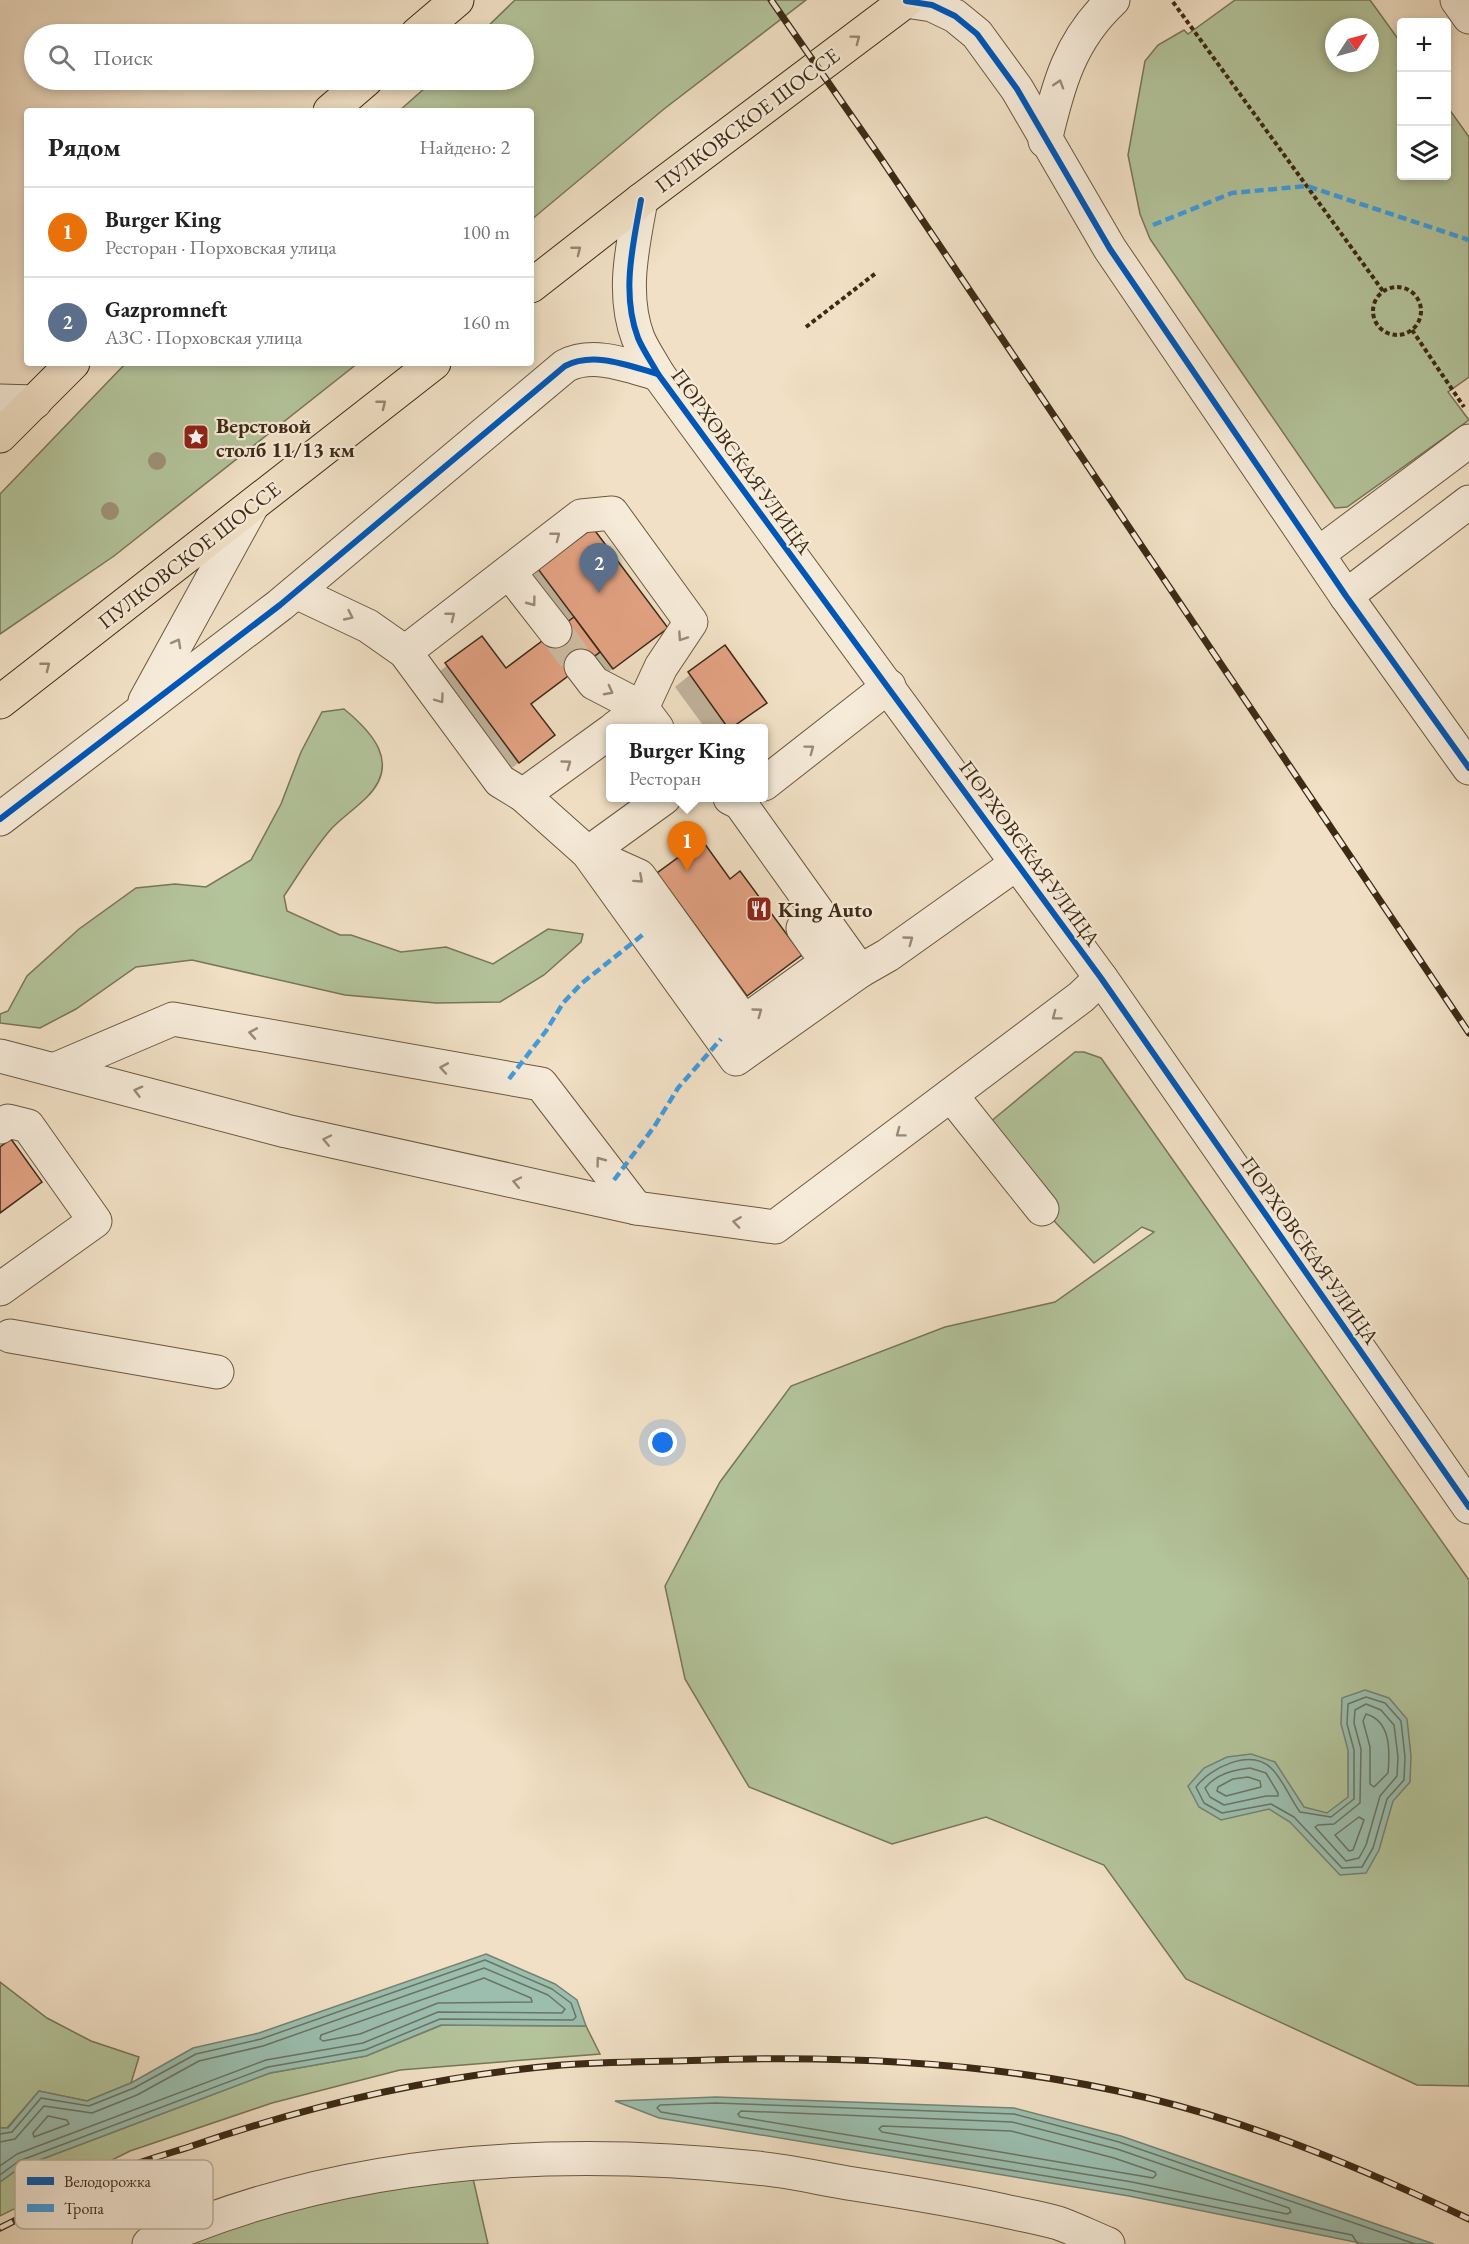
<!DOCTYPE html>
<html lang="ru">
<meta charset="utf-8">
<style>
body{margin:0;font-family:"EB Garamond",serif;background:#f2f2f2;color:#222}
.controls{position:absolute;right:18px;top:18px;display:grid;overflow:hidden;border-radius:6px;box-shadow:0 3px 9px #0003}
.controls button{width:54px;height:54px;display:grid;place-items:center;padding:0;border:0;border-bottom:2px solid #e0e0e0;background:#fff;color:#222;font:30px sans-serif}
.compass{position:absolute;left:1325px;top:18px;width:54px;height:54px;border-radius:50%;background:#fff;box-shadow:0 3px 9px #0003;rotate:54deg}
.you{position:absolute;left:663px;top:1443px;width:21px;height:21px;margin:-15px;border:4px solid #fff;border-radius:50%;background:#1a73e8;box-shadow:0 0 0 9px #1a73e833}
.badge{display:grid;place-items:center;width:39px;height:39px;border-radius:50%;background:#8f2418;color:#fff;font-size:20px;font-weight:700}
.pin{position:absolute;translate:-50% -50px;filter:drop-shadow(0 2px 3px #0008)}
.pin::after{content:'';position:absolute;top:32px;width:21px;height:18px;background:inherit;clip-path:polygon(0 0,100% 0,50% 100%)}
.popup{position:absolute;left:606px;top:724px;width:162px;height:78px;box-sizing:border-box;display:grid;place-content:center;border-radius:6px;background:#fff;filter:drop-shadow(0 2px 4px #0005);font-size:20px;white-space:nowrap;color:#767676}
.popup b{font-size:22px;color:#222}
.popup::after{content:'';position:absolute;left:50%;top:100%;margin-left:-12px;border:12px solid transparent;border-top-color:#fff}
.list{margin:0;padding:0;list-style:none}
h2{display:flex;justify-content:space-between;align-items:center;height:78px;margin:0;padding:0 24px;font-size:26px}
h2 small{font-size:20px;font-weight:400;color:#767676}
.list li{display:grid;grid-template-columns:39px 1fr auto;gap:18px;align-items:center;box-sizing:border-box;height:90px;padding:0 24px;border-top:2px solid #e0e0e0}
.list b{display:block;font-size:22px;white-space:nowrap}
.list p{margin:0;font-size:20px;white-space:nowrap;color:#767676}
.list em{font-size:20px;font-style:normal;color:#767676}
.icon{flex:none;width:33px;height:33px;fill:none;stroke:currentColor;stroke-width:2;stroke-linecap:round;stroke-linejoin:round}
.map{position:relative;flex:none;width:1469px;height:2244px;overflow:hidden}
.search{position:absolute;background:#fff;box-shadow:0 3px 9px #0003;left:24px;top:24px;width:510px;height:66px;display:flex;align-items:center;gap:15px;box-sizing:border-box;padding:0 21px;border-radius:33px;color:#767676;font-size:22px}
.panel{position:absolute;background:#fff;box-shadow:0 3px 9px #0003;left:24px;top:108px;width:510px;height:258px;border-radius:6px}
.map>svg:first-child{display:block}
.green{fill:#b3c39a;stroke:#787658;stroke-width:1.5;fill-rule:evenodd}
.water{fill:#9bbeaf;stroke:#758371;stroke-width:1.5}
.shadow{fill:#0003}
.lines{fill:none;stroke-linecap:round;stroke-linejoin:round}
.shore{stroke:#6c7462;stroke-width:1.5}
.building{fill:#e3a283;stroke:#3d2a15;stroke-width:1.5}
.minor-tunnel{stroke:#cdbca2;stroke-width:33;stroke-dasharray:33 16;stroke-linecap:butt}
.minor-casing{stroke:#6a5841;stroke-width:35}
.major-casing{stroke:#3d2a15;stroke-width:35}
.path{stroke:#3d2a15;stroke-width:4;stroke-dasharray:4.5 3;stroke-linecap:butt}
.minor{stroke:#f6ebd9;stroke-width:33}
.major{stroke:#f1e0c5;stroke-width:33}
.rail-casing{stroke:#3d2a15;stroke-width:7}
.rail{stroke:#f6ebd9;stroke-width:4.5;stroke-dasharray:14;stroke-linecap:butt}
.quiet{stroke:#3f9cdf;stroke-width:4.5;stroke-dasharray:9 4.5;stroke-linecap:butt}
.cycleway-casing{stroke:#f6ebd9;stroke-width:10}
.cycleway{stroke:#0057b8;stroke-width:6}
.tree{fill:#9e9176}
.oneway{stroke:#97856d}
.oneway2{stroke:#9a8a77}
.labels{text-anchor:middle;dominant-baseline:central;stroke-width:4.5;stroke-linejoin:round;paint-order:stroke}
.street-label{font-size:21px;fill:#3d2a15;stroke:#f6ebd9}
.poi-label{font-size:21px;font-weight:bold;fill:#3d2a15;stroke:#f6ebd9;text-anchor:start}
.key{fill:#f6ebd9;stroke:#beb19e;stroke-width:1.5}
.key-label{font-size:16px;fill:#3d2a15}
</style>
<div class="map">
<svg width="1469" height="2244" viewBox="0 0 1469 2244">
<rect width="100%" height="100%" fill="#f1e0c5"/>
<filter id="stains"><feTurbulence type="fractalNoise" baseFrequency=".00333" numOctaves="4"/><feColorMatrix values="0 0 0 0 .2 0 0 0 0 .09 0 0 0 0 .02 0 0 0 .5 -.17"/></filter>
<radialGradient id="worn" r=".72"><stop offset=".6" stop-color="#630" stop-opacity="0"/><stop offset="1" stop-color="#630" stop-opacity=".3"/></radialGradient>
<!-- green -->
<g class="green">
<polygon points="515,0 806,0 664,109 531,220 531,111 399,111 434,80 524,80 524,34 480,34"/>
<path d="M 1235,0 L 1370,0 L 1401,43 L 1402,176 L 1446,176 L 1447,106 L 1469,137 L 1469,377 L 1448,392 L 1469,420 L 1347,507 L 1335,508 L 1150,239 L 1140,214 L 1128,155 L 1145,61 L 1158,45 L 1184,30 L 1188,34 ZM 1334,27 L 1370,27 L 1370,63 L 1334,63 Z"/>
<polygon points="126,363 358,363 114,556 0,634 0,494"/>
<path d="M 344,709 C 372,732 401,763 367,797 C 356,808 343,817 332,828 C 314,848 299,874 284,896 L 287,911 L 340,935 L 351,935 L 401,952 L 446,947 L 493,964 L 548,929 L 583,934 L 581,942 L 544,975 L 500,1002 L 436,1003 L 345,995 L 192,960 L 136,967 L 76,1009 L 40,1028 L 0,1023 L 0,1014 L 8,1011 L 27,976 L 79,929 L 136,888 L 175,884 L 206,887 L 251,860 L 281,804 L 301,752 L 322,712 Z"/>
<polygon points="1075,1052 1084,1052 1101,1058 1469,1580 1469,2086 1417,2085 1186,1979 1104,1865 986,1817 892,1844 749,1787 685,1679 665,1586 720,1482 791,1386 945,1327 1055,1302 1154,1232 1142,1227 1094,1263 1056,1223 990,1139 990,1122"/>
<polygon points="0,1982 47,2018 91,2041 139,2057 131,2083 87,2101 39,2091 7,2128 0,2128"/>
<polygon points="442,2025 586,2026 600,2054 400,2070 272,2103 130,2151 0,2216 0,2182 21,2167 270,2073 366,2056"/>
<polygon points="472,2174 488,2244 190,2244 341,2187"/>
</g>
<!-- water -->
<g class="water">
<polygon points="1365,1690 1389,1698 1407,1719 1411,1756 1410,1782 1393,1801 1379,1850 1366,1873 1340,1875 1290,1822 1269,1809 1221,1820 1199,1807 1188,1786 1204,1768 1227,1757 1251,1754 1275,1762 1304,1807 1327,1813 1348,1797 1348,1750 1341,1724 1342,1698"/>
<polygon points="486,1954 555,1984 577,2000 586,2026 441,2025 366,2056 270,2073 21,2167 0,2182 0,2128 8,2128 39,2091 87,2101 131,2083 193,2048 259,2033"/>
<polygon points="716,2097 1014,2108 1121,2136 1434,2244 1365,2244 1129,2196 659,2118 615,2101"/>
</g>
<!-- shadow -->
<g class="shadow">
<polygon points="539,570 666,628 606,674 593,657 530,704 547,741 512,768 440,671 482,638 506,670 568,623 533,576"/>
<polygon points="724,647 765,703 734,728 705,728 675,687"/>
<polygon points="651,880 730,881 794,961 740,1001"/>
</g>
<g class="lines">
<!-- shore -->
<g class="shore">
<path d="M 1366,1697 L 1385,1703 L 1401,1721 L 1405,1757 L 1404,1780 L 1387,1799 L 1373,1848 L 1362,1867 L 1342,1868 L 1294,1817 L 1271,1804 L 1222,1813 L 1204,1803 L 1196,1787 C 1210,1768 1250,1748 1271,1768 C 1283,1779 1290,1799 1300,1812 L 1331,1817 L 1354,1799 L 1354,1750 L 1347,1724 L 1348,1704 Z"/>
<polygon points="1366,1704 1381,1710 1394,1725 1398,1757 1397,1776 1380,1796 1366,1845 1359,1858 1346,1861 1315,1827 1318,1825 1334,1824 1360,1803 1361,1749 1354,1723 1355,1710"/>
<path d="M 1366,1714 C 1391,1721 1390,1751 1388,1773 L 1374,1787 L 1370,1784 L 1370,1747 L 1363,1721 Z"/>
<path d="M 1250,1768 L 1266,1773 L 1278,1793 L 1278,1796 L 1266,1796 L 1224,1805 L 1210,1797 L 1205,1788 C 1216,1774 1233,1770 1250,1768 Z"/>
<polygon points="1248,1777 1260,1781 1261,1787 1226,1796 1217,1791 1218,1787 1233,1779"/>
<polygon points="1359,1817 1364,1820 1353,1850 1349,1851 1335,1835"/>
<polygon points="484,1978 531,1998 532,2002 438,2003 360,2034 323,2041 320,2039 321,2035"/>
<polygon points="741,2111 1012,2122 1117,2149 1289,2208 1291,2212 1287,2214 1132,2182 740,2117 738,2114"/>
<polygon points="48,2116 67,2120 69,2124 34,2137 33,2133"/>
<polygon points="882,2126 1011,2131 1114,2158 1155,2172 1156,2175 1153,2178 882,2132 879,2129"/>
<polyline points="0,2134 12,2132 41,2098 89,2106 134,2088 196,2054 261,2039 485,1960 552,1989 571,2003 576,2017 573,2020 440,2019 365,2050 268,2067 19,2161 0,2175"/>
<polyline points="0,2142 15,2139 44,2106 92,2113 137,2095 199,2061 263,2046 484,1968 548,1995 565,2009 562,2013 438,2012 363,2043 266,2060 17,2154 0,2166"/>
<polyline points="1358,2244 1352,2235 1130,2190 661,2112 657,2108 660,2105 716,2103 1014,2114 1119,2142 1415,2244"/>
</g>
</g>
<!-- building -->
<g class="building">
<polygon points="593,528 668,628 613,669 538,569"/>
<polygon points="574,617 600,652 531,704 555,735 519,763 445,663 482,636 506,668"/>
<polygon points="725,645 767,703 731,728 728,728 688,672"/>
<polygon points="702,840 730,879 740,871 802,955 747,996 657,873"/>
<polygon points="11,1139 42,1182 0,1213 0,1147"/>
</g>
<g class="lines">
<!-- minor-tunnel -->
<polyline class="minor-tunnel" points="555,631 581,666"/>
<!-- minor casing -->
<g class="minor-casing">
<g id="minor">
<polyline points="1457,0 1469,17"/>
<polyline points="906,1 932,5 955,16 977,34 1017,89 1110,249 1346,596 1469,768"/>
<path d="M 1045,141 C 1058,85 1070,40 1113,0"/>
<path d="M 641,200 C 633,245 621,293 638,338 C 643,350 652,363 658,374 L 1101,978 L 1469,1507"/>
<polyline points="0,401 35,402"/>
<polyline points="1318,554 1469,441"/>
<polyline points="509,572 555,631"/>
<polyline points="296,592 368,626 405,652 500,781 523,795 588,853 736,1059 860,971 740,803 730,798"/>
<polyline points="1346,596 1469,502"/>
<polyline points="405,652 581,516 612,513 691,622 661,667 642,708 615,728"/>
<polyline points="581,666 594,683 642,708 657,728"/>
<polyline points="145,701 252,506"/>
<polyline points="764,784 889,686"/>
<polyline points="523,795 610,732"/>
<path d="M 0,819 L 280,605 L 565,366 C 594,351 629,366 658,374"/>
<polyline points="588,853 664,798"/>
<polyline points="590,854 639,876 744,1022 827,962 803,928"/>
<polyline points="860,971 888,955 1016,864"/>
<polyline points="0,1056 286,1131 636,1208 775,1227 1081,997 1101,978"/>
<polyline points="56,1069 173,1019 541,1084 636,1208"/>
<polyline points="951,1095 1042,1209"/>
<polyline points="0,1127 8,1121 28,1126 95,1221 0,1289"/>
<polyline points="10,1336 217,1372"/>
<path d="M 149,2244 C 339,2159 552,2146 757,2168 C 790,2171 822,2179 854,2184 C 905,2192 955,2200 1005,2211 C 1022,2215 1041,2218 1058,2223 C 1075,2229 1091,2237 1108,2244"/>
</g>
</g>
<!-- major casing -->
<g class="major-casing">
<g id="major">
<polyline points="417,34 457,0"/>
<polyline points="330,111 366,80"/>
<polyline points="531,286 641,200 907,0"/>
<polyline points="0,436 73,363"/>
<polyline points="0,702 434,363"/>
</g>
</g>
<!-- path -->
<g class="path">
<polyline points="1173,2 1383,291"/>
<circle cx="1397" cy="311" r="24"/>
<polyline points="806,327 876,273"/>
<polyline points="1412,330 1464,407"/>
</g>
<!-- minor -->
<use href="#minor" class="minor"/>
<!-- major -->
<use href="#major" class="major"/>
<!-- rail casing -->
<g class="rail-casing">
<g id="rail">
<polyline points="771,0 880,157 1469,1033"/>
<path d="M 0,2228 C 34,2211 68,2193 103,2177 C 130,2164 161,2156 189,2147 C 310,2105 434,2076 562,2065 C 610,2061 659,2062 707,2060 C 855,2055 1004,2063 1148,2098 C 1259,2125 1366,2170 1469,2219"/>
</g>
</g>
<!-- rail -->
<use href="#rail" class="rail"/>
<!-- quiet -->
<g class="quiet">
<polyline points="1153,225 1232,193 1307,186 1469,240"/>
<polyline points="509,1079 546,1031 563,1003 582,983 645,933"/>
<polyline points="614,1180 654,1127 678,1088 721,1039"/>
</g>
<!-- cycleway casing -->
<g class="cycleway-casing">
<g id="cycleway">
<polyline points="906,1 932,5 955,16 977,34 1017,89 1110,249 1346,596 1469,768"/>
<path d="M 641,200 C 633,245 621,293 638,338 C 643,350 652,363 658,374 L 1101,978 L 1469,1507"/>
<path d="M 0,819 L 280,605 L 565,366 C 594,351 629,366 658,374"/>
</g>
</g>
<!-- cycleway -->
<use href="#cycleway" class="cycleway"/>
</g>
<!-- trees -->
<g class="tree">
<circle cx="157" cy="461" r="9"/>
<circle cx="110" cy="511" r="9"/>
</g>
<!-- one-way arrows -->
<defs><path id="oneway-chevron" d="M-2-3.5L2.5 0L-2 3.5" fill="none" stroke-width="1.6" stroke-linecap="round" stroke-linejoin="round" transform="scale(1.5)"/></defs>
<g class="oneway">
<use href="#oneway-chevron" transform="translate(856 39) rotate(-37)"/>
<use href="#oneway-chevron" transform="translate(577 250) rotate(-38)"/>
<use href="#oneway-chevron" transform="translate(382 404) rotate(-38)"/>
<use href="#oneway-chevron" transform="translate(46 666) rotate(-38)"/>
</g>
<g class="oneway2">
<use href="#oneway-chevron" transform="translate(1059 84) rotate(-73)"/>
<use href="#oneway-chevron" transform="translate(556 536) rotate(-38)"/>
<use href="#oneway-chevron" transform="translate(532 602) rotate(53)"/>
<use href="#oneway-chevron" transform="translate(349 616) rotate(25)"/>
<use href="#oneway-chevron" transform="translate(451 616) rotate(-38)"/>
<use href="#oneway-chevron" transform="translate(682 637) rotate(124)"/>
<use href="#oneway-chevron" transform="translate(177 643) rotate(-61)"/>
<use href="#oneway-chevron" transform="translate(609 691) rotate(28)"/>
<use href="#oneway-chevron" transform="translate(440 699) rotate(54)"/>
<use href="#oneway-chevron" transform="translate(810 749) rotate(-37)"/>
<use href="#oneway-chevron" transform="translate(567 764) rotate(-36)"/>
<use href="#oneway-chevron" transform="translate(639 879) rotate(42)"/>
<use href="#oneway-chevron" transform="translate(909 940) rotate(-36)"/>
<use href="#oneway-chevron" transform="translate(758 1012) rotate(-36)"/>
<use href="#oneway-chevron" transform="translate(1056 1016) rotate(143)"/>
<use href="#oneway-chevron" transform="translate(253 1033) rotate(-170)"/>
<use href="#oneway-chevron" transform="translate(444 1068) rotate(-170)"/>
<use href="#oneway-chevron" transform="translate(138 1091) rotate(-165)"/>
<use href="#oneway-chevron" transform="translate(900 1133) rotate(143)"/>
<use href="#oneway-chevron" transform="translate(327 1140) rotate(-168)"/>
<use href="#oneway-chevron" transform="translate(600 1161) rotate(-127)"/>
<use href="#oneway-chevron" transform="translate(517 1182) rotate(-168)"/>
<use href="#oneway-chevron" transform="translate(737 1222) rotate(-172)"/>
</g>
<!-- icons -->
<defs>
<g id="sight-square" transform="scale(1.35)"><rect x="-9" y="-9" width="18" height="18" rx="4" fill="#8f2418" stroke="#f6ebd9"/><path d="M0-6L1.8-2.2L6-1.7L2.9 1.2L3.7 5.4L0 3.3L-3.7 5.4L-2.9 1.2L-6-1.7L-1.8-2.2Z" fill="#fff"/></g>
<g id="restaurant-square" transform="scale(1.35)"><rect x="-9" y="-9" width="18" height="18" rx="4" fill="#8f2418" stroke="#f6ebd9"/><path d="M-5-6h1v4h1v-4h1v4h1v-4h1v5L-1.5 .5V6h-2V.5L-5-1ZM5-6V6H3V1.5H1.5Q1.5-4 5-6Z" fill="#fff"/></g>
</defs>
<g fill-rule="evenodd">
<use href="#sight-square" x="196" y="437"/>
<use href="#restaurant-square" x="759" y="909"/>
</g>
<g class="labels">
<!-- street labels -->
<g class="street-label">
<text transform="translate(747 120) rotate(-37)">ПУЛКОВСКОЕ ШОССЕ</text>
<text transform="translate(742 461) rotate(54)">ПОРХОВСКАЯ УЛИЦА</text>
<text transform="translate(189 555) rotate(-38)">ПУЛКОВСКОЕ ШОССЕ</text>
<text transform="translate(1030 853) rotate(54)">ПОРХОВСКАЯ УЛИЦА</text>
<text transform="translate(1310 1250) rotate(55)">ПОРХОВСКАЯ УЛИЦА</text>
</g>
<!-- poi labels -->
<g class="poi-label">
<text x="216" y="425">Верстовой<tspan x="216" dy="24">столб 11/13 км</tspan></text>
<text x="778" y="909">King Auto</text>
</g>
</g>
<!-- legend -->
<rect x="15" y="2160" width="198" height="69" rx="9" class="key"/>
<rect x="27" y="2177" width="27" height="8" fill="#0057b8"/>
<rect x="27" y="2204" width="27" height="8" fill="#3f9cdf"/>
<g class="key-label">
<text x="64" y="2187">Велодорожка</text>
<text x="64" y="2214">Тропа</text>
</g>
<rect width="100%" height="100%" filter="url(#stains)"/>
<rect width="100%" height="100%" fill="url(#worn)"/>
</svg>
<div class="controls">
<button>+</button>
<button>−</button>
<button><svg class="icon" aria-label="layers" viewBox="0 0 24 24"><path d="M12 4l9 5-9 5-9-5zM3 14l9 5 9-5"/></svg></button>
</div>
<svg class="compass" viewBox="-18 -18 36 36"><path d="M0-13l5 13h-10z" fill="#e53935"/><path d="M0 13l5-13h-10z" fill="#767676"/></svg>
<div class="you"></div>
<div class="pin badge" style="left:687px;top:871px;background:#e8710a">1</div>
<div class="popup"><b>Burger King</b>Ресторан</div>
<div class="pin badge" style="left:599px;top:593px;background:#5c6f8a">2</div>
<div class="search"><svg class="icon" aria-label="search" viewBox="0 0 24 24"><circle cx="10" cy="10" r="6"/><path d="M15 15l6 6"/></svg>Поиск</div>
<section class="panel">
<h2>Рядом<small>Найдено: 2</small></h2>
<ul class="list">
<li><span class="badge" style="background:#e8710a">1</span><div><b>Burger King</b><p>Ресторан · Порховская улица</p></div><em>100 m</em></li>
<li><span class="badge" style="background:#5c6f8a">2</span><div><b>Gazpromneft</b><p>АЗС · Порховская улица</p></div><em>160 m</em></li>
</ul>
</section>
</div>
